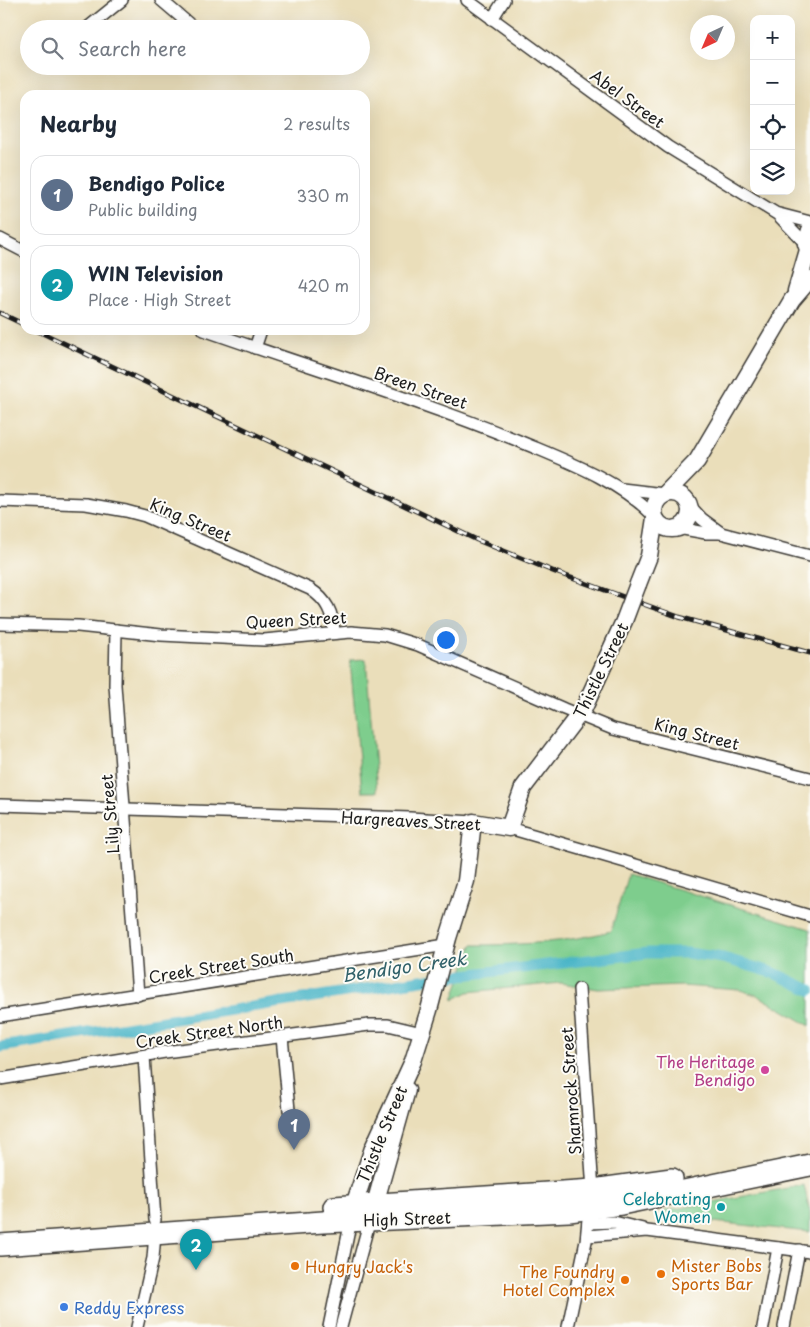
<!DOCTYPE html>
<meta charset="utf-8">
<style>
body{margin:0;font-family:"Playpen Sans",sans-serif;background:#f6f6f7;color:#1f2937}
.controls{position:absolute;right:15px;top:15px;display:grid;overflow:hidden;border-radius:10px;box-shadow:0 5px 20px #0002}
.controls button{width:45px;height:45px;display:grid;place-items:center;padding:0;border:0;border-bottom:1px solid #e0e1e3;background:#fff;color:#1f2937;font:25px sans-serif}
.compass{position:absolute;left:690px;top:15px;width:45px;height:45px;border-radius:50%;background:#fff;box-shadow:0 5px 20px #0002;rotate:224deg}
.you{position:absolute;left:445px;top:639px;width:18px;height:18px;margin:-12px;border:4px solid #fff;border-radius:50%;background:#1a73e8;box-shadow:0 0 0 8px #1a73e833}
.badge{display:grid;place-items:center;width:32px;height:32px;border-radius:50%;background:#d1495b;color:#fff;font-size:16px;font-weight:700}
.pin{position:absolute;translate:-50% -41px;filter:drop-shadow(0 1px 2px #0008)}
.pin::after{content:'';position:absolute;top:26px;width:18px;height:15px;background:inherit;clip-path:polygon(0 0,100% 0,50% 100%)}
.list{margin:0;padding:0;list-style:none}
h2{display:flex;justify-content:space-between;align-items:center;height:65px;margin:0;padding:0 20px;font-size:21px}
h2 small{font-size:16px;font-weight:400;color:#747a83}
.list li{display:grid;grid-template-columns:32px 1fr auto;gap:15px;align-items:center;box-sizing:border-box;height:80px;margin:0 10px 10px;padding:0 10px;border:1px solid #e0e1e3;border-radius:15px}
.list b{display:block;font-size:19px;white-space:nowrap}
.list p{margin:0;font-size:16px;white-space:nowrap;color:#747a83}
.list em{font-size:16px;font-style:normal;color:#747a83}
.icon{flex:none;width:28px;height:28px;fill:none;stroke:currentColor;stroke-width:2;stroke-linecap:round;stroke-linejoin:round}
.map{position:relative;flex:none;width:810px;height:1327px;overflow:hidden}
.search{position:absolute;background:#fff;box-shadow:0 5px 20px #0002;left:20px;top:20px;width:350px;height:55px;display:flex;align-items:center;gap:12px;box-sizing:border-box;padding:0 18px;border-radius:28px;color:#747a83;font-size:19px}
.panel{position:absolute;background:#fff;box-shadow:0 5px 20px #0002;left:20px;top:90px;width:350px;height:245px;border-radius:15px}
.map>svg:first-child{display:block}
.green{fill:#7ecd8d;stroke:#4d7454}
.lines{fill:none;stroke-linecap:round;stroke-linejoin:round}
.canal{stroke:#4bb6c8;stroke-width:11}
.street-casing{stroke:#3b3934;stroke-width:14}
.secondary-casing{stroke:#3b3934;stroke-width:19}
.highway-casing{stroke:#3b3934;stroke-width:24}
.street{stroke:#fff;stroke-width:11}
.secondary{stroke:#fff;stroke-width:16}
.highway{stroke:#fff;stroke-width:21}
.rail-casing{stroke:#1c1c1c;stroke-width:5}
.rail{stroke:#fdfcf7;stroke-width:3;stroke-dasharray:9;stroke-linecap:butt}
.secondary-bridge-casing{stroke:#3b3934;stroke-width:19;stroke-linecap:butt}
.secondary-bridge{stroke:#fff;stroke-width:16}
.hotel-dot{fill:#d1479c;stroke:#fdfcf7;stroke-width:2}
.culture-dot{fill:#0f9aa8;stroke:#fdfcf7;stroke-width:2}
.food-dot{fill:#e8710a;stroke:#fdfcf7;stroke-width:2}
.shop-dot{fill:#3f7fe0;stroke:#fdfcf7;stroke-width:2}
.labels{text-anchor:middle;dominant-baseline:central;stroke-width:4;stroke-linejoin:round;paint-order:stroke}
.street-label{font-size:16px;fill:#1c1c1c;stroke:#fdfcf7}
.hotel-label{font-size:16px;fill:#b23c85;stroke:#fdfcf7;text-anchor:end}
.culture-label{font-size:16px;fill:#0d838f;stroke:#fdfcf7;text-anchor:end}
.food-label{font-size:16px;fill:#c56008;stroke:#fdfcf7;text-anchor:start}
.shop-label{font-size:16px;fill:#366cbe;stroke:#fdfcf7;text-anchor:start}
.water-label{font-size:18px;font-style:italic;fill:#316169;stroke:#fdfcf7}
</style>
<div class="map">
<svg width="810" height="1327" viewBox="0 0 810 1327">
<rect width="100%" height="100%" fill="#fdfcf7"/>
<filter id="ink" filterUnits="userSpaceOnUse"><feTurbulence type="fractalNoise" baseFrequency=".02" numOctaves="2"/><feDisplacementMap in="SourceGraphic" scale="10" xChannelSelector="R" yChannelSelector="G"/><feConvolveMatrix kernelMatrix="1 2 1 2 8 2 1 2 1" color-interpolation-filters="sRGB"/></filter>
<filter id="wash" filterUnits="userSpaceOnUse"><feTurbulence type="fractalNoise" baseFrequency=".0096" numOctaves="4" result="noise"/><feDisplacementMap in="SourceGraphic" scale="20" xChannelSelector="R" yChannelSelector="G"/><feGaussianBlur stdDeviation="1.12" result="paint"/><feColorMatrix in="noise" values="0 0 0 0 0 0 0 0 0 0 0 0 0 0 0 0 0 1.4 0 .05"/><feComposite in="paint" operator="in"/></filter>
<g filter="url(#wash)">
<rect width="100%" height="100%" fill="#eadeba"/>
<!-- green -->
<g class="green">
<polygon points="366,659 377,792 362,792 350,660"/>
<path d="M 628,874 L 810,929 L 810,1026 L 759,996 L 740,990 L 682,986 L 598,989 L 561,983 L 468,992 L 453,1000 L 472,945 C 520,945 565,943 611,931 Z"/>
<polygon points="804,1185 810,1212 810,1232 665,1217 664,1211"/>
</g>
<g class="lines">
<!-- canal -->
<polyline class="canal" points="0,1047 421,980 648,953 687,953 723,958 774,973 810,990"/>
</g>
</g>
<g filter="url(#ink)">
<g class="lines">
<!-- street casing -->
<g class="street-casing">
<g id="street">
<polyline points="161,0 195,29"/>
<polyline points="467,0 668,147 777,214 806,244"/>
<polyline points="492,19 504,0"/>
<polyline points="86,29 122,0"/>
<polyline points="779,214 810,222"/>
<polyline points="0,239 25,252"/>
<path d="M 204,330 C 309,367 416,399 519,441 C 566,461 617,479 654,516"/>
<polyline points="255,348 261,330"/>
<polyline points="622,489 664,494"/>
<path d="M 0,501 L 86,504 L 126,511 L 145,516 L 310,589 C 327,600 333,613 334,633"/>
<polyline points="690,506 702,519 721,533"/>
<polyline points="678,528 706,533 721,533 810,556"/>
<polyline points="0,624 78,626 161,635 264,640 351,632 385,635 418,645 564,709 613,729 810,778"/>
<polyline points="116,630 115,685 138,995"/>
<polyline points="0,805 410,818 473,822"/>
<polyline points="509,828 810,916"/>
<polyline points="579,989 593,1190"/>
<polyline points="0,1016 446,945"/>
<polyline points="282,1037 289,1110"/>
<polyline points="144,1056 155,1220"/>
<polyline points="0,1079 165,1052 369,1025 388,1025 422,1033"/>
<polyline points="588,1223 614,1222 643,1229"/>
<polyline points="587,1236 647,1231 810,1252"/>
<polyline points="137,1327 153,1258 155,1234"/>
<polyline points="329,1327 351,1220"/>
<polyline points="341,1327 370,1219"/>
<polyline points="568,1327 586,1241 589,1209"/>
<polyline points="763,1327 778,1248"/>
<polyline points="784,1327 799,1250"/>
</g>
</g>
<!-- secondary casing -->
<g class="secondary-casing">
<g id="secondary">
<polyline points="810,230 806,244 810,254"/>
<polyline points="796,291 808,250"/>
<circle cx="672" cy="511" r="18"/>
<polyline points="665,494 697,461 792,300 810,279"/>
<polyline points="638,584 649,556 655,518"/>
<polyline points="375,1204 407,1090"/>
<polyline points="354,1205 373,1148 413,1061 429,1010 448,938 466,881 473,822 509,828 523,788 584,708 624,621"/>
</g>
</g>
<!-- highway casing -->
<g class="highway-casing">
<g id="highway">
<polyline points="334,1207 593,1190 672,1179"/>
<polyline points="0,1245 323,1222 569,1211 621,1204 810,1165"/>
</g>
</g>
<!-- street -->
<use href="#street" class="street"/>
<!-- secondary -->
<use href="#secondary" class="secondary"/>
<!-- highway -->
<use href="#highway" class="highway"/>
<!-- rail casing -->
<g class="rail-casing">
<g id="rail">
<polyline points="0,313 25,325"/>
<polyline points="36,330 477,540 555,572 679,617 810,653"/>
</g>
</g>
<!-- rail -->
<use href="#rail" class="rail"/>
<!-- secondary-bridge casing -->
<g class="secondary-bridge-casing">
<polyline id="secondary-bridge" points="624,621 638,584"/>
</g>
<!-- secondary-bridge -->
<use href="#secondary-bridge" class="secondary-bridge"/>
</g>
</g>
<!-- markers -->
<circle class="hotel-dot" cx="765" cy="1070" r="5"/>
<circle class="culture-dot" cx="721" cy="1207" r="5"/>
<g class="food-dot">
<circle cx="295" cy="1266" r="5"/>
<circle cx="661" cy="1274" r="5"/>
<circle cx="625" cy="1280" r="5"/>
</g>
<circle class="shop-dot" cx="64" cy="1307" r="5"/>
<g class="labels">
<!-- street labels -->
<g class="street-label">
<text transform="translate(628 98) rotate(36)">Abel Street</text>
<text transform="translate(421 387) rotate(19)">Breen Street</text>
<text transform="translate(191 519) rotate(23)">King Street</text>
<text transform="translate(296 619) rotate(-3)">Queen Street</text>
<text transform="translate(600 670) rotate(-64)">Thistle Street</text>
<text transform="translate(697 733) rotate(14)">King Street</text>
<text transform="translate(109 814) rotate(-95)">Lily Street</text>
<text transform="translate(411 820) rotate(3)">Hargreaves Street</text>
<text transform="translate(221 965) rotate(-9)">Creek Street South</text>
<text transform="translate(209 1031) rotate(-8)">Creek Street North</text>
<text transform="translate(570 1091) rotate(-94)">Shamrock Street</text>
<text transform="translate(381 1134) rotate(-67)">Thistle Street</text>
<text transform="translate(407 1218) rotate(-2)">High Street</text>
</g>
<!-- hotel labels -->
<g class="hotel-label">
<text x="755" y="1061">The Heritage<tspan x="755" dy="18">Bendigo</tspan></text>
</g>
<!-- culture labels -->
<g class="culture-label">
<text x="711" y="1198">Celebrating<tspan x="711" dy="18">Women</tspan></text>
</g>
<!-- food labels -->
<g class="food-label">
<text x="671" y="1265">Mister Bobs<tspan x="671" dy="18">Sports Bar</tspan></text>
<text x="305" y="1266">Hungry Jack's</text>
<text x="615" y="1271" text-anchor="end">The Foundry<tspan x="615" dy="18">Hotel Complex</tspan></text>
</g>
<!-- shop labels -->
<g class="shop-label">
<text x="74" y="1307">Reddy Express</text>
</g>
<!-- water labels -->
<g class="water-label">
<text transform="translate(404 966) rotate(-8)">Bendigo Creek</text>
</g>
</g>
</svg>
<div class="controls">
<button>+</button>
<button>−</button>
<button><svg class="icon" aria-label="locate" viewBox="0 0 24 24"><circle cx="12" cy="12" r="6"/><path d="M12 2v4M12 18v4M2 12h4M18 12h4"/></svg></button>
<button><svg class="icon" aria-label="layers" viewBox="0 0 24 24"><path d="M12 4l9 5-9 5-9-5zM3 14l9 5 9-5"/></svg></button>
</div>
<svg class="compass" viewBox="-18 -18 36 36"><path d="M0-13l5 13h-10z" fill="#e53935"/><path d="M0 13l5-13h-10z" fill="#747a83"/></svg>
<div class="you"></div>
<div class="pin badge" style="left:294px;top:1150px;background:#5c6f8a">1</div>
<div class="pin badge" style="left:196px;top:1270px;background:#0f9aa8">2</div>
<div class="search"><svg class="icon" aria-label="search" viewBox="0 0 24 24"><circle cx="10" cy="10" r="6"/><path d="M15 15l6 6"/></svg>Search here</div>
<section class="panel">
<h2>Nearby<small>2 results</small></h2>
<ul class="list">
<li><span class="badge" style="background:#5c6f8a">1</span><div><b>Bendigo Police</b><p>Public building</p></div><em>330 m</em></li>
<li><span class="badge" style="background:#0f9aa8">2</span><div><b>WIN Television</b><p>Place · High Street</p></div><em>420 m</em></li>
</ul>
</section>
</div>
